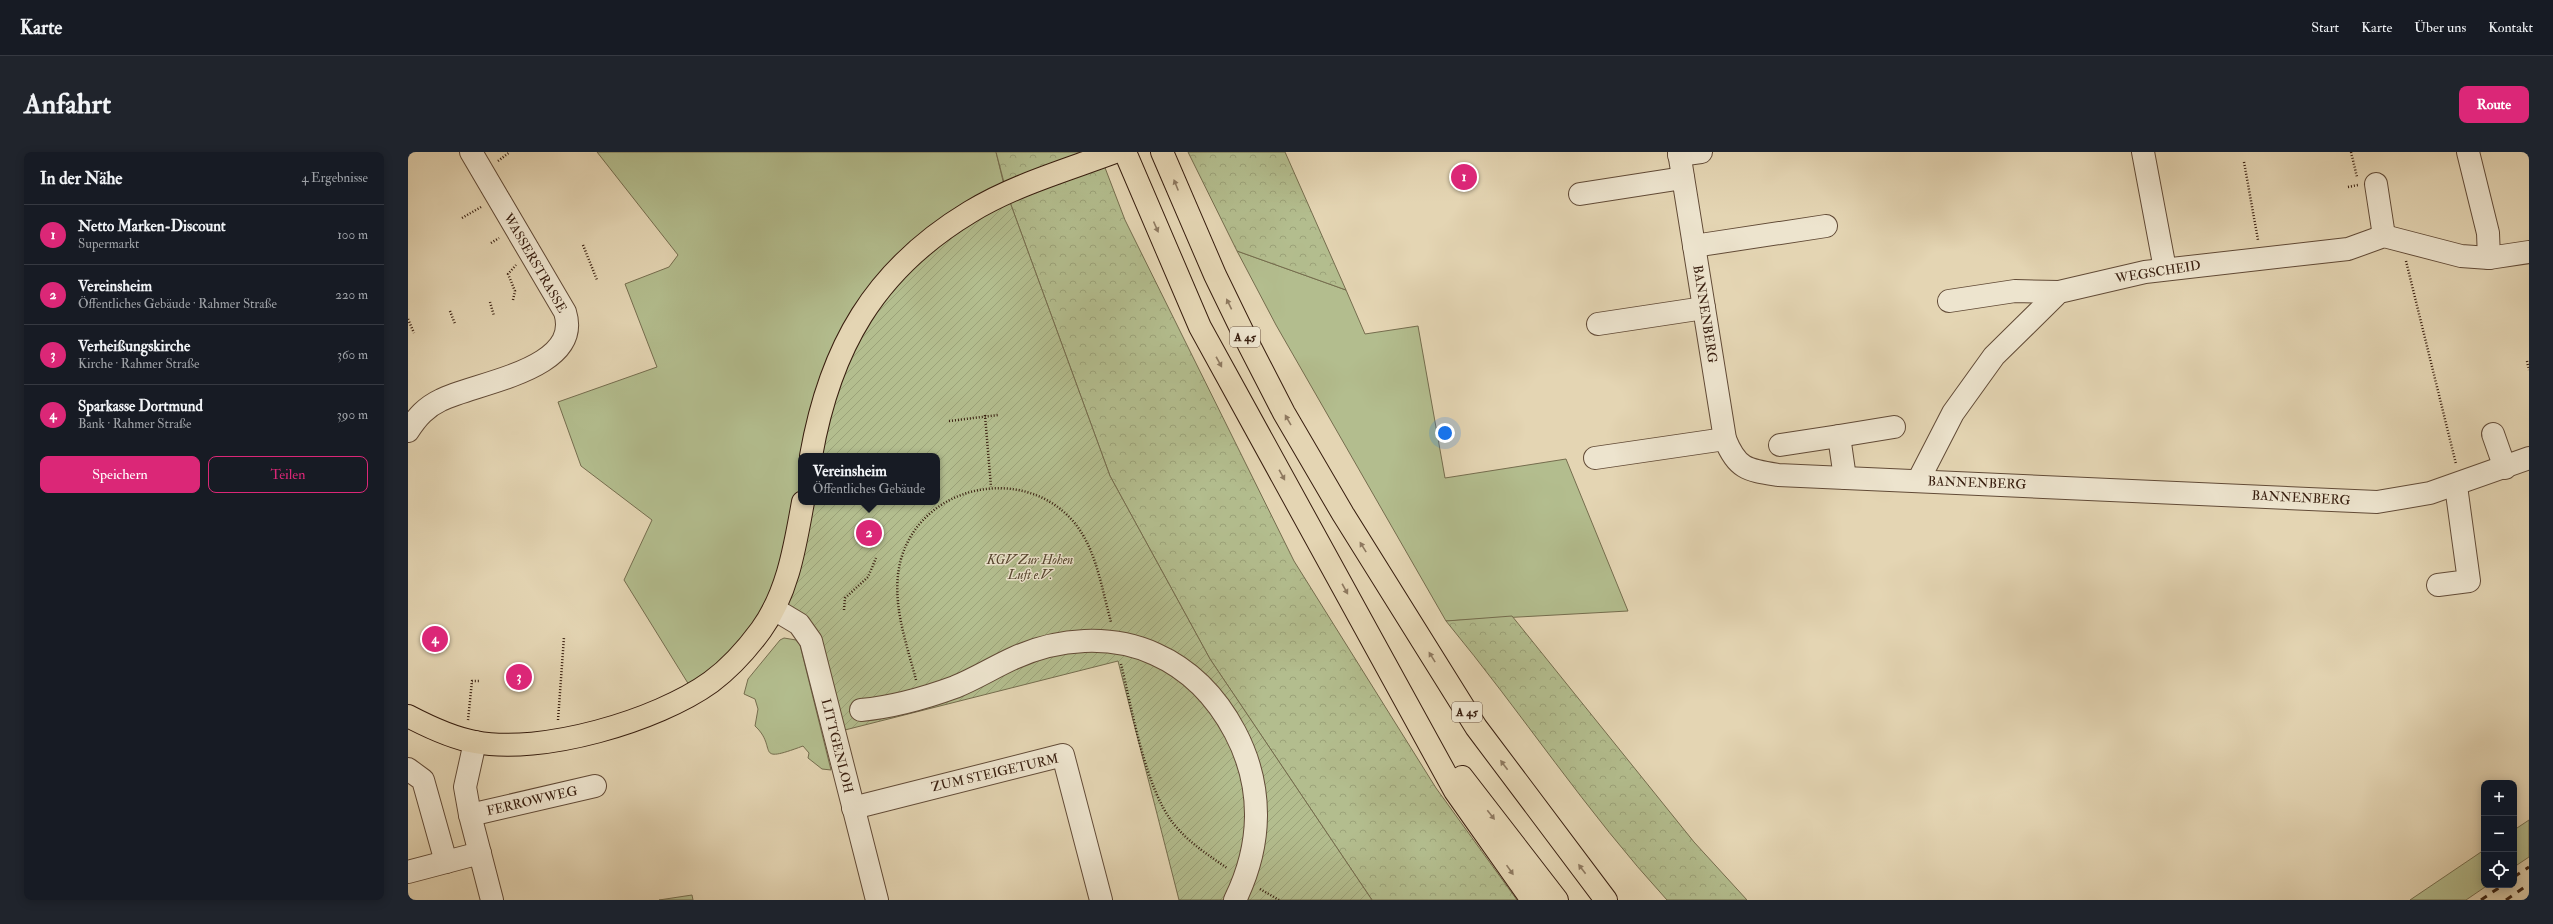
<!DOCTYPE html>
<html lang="de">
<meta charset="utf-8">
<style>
body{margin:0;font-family:"IM FELL Double Pica",serif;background:#20242c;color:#f1f3f6}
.controls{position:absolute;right:12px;bottom:12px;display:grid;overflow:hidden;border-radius:8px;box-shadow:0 2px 10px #0003}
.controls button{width:36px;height:36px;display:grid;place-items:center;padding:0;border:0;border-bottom:1px solid #363941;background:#171b24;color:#f1f3f6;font:20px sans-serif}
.you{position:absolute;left:1037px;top:281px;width:14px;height:14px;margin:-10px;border:3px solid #fff;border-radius:50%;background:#1a73e8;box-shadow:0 0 0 6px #1a73e833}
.badge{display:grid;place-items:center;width:26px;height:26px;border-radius:50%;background:#db2777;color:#fff;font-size:13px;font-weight:700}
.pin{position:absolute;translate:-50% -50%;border:2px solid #fff;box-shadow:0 1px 4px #0006}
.popup{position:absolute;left:390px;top:301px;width:142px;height:52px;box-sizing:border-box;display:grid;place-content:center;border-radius:8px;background:#171b24;filter:drop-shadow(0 1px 3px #0005);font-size:13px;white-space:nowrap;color:#9ea1a6}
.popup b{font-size:15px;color:#f1f3f6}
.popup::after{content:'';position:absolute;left:50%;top:100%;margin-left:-8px;border:8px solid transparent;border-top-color:#171b24}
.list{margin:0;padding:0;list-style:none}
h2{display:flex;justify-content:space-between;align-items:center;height:52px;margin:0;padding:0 16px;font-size:17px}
h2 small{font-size:13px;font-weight:400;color:#9ea1a6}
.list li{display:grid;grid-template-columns:26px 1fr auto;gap:12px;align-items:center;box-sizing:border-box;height:60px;padding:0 16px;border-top:1px solid #363941}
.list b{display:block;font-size:15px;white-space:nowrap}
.list p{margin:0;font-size:13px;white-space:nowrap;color:#9ea1a6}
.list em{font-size:13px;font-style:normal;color:#9ea1a6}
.actions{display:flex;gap:8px;padding:12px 16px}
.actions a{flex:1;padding:9px 0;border:1px solid #db2777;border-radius:8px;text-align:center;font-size:14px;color:#db2777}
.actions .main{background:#db2777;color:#fff}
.icon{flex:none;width:22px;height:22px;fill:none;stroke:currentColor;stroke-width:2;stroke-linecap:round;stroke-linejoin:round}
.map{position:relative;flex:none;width:2121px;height:748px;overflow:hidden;border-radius:8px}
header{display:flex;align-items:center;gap:24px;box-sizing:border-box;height:56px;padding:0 20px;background:#171b24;border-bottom:1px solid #363941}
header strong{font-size:19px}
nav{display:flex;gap:22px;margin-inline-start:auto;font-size:14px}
.intro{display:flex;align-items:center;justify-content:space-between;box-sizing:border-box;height:96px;padding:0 24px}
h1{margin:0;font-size:28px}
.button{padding:10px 18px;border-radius:8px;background:#db2777;color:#fff;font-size:14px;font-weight:700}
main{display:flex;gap:24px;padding:0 24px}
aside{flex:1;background:#171b24;border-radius:8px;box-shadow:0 2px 10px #0003}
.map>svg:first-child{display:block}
.grass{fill:#b3bd8e;stroke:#756d4e}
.forest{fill:url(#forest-crowns);stroke:#756d4e}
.garden{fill:url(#garden-furrows);stroke:#756d4e}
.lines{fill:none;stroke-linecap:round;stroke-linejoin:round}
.minor-casing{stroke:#624b37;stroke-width:24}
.major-casing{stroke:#371d0e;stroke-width:24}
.highway-casing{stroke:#371d0e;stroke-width:24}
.path{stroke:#371d0e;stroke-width:2.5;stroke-dasharray:1 2;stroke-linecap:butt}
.minor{stroke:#ede4ce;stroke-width:22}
.major{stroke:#e4d5b3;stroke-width:22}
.highway{stroke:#e4d5b3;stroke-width:22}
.rail{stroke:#371d0e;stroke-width:3;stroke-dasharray:7 7;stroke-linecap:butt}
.oneway{fill:#8e7960}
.labels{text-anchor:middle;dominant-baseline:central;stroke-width:3;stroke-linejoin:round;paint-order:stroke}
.shield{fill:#ede4ce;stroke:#6e5948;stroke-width:1}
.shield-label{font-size:12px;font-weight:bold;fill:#371d0e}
.street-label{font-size:13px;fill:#371d0e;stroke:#ede4ce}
.park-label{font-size:13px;font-style:italic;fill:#56452e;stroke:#ede4ce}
</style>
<header>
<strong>Karte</strong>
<nav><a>Start</a><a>Karte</a><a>Über uns</a><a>Kontakt</a></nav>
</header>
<div class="intro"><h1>Anfahrt</h1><a class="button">Route</a></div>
<main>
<aside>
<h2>In der Nähe<small>4 Ergebnisse</small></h2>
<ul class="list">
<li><span class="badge">1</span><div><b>Netto Marken-Discount</b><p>Supermarkt</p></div><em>100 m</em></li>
<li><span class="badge">2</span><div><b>Vereinsheim</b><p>Öffentliches Gebäude · Rahmer Straße</p></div><em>220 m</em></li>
<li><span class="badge">3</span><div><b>Verheißungskirche</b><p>Kirche · Rahmer Straße</p></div><em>360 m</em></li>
<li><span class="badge">4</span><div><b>Sparkasse Dortmund</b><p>Bank · Rahmer Straße</p></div><em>390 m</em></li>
</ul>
<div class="actions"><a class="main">Speichern</a><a>Teilen</a></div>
</aside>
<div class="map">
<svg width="2121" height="748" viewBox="0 0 2121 748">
<defs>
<pattern id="forest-crowns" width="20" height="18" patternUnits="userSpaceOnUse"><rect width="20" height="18" fill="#b3bd8e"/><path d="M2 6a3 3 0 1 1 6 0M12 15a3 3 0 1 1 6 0" fill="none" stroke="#9ba279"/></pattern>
<pattern id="garden-furrows" width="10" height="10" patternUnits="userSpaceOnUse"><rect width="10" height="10" fill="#b3bd8e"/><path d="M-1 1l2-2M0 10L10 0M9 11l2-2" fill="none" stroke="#9ba279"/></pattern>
</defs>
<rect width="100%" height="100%" fill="#e4d5b3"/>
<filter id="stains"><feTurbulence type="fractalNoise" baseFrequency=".005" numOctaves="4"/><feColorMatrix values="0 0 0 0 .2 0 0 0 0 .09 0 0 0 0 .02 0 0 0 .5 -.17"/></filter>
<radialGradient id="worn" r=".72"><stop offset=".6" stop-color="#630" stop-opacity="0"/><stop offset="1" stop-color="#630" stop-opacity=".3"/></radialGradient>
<!-- grass -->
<g class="grass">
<polygon points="189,0 588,0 596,33 393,304 393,350 370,449 286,541 216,428 244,368 173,314 150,250 249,215 217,132 261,115 270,103"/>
<polygon points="829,99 938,138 957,182 1010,174 1037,326 1158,307 1220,459 1038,469 868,173"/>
<path d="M 376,486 L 388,488 L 392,493 L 423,618 L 414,617 L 400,606 L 401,601 L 395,594 C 344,613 371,596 347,574 L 350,557 L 347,547 L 336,542 L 340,527 L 372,488 Z"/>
<polygon points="2121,668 2121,705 2106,715 2106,678"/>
<polygon points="2076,698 2076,733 2080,733 2058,748 2002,748"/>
</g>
<!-- forest -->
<g class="forest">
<polygon points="588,0 691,0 717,68 886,409 1028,636 1109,748 964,748 802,507 702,324 599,42"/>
<polygon points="780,0 877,0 938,138 829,99"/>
<path d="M 1104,464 L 1286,690 L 1339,748 L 1259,748 C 1179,661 1114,561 1038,469 Z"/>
<polygon points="284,743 285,748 251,748"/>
</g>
<!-- garden -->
<polygon class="garden" points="599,42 702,324 802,507 964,748 771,748 710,509 425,581 403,489 370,449 395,350 529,350 529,304 403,304 407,281 474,135"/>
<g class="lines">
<!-- minor casing -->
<g class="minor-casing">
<g id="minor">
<path d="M 1271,0 L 1317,287 C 1329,317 1339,318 1370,323 L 1969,350 L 2022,341 L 2121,306"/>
<polyline points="1735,0 1757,117"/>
<polyline points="2060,0 2080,81 2081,106"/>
<polyline points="1271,3 1293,0"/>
<polyline points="1968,32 1976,84"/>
<polyline points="1172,42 1275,26"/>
<polyline points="1286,94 1418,74"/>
<polyline points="1541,149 1607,139 1651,140"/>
<polyline points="1190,172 1296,156"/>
<path d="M 0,279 C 9,265 18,255 33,248 C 69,230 175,218 157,160 L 63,0"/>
<polyline points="2085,282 2097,316"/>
<polyline points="1431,284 1486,275"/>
<polyline points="1372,293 1431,284 1437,326"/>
<polyline points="1187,306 1317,287"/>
<polyline points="1510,329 1545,261 1586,204 1651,140 1737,120 1940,97 1976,84 2053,104 2081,106 2121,100"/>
<polyline points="2030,433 2061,429 2048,334"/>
<polyline points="366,457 391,472 403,489 469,748"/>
<path d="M 453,558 C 485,555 517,546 547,535 C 567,527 586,515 606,506 C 650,486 703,482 747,502 C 783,518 809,546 827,580 C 856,635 854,693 827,748"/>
<polyline points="67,590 57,635 62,663 84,748"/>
<polyline points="0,617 15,628 38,710"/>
<polyline points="445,656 655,603 693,748"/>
<polyline points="62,663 187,634"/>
<polyline points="0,720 72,701"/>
</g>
</g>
<!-- major casing -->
<g class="major-casing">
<g id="major">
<path d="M 403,304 C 422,196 466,118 562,60 C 606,33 659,18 707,0"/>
<path d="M 0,564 C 21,575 44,586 67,590 C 133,603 249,569 303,530 C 322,516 339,497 353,478 C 380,441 387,394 395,350"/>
</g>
</g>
<!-- highway casing -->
<g class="highway-casing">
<g id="highway">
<polyline points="717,0 792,175 1047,639 1124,748"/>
<polyline points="754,0 807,123 841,193 876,261 935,362 1068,575 1198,748"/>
<polyline points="1054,625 1149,748"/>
</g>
</g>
<!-- path -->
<g class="path">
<polyline points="1943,0 1949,25"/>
<polyline points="90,9 102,0"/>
<polyline points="1836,10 1850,88"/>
<polyline points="1940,35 1950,33"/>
<polyline points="54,66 73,55"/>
<polyline points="83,91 91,86"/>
<polyline points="175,93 189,128"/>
<polyline points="1998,109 2048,312"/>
<polyline points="105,148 107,139 100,122 108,113"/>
<polyline points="82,150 86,164"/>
<polyline points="42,159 47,172"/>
<polyline points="0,167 6,181"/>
<polyline points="2119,209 2121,218"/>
<polyline points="577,263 583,335"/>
<polyline points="541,269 590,263"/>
<polyline points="436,458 437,446 460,425 468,406"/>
<path d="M 713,512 C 724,557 737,635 765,671 C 780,690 800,703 819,716"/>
<path d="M 508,528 C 498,489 482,448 493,407 C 515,330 621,311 669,374 C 689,401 694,438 703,470"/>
<polyline points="60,568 64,529 71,529"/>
<polyline points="150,568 156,485"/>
<polyline points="852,737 871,748"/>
</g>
<!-- minor -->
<use href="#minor" class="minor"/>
<!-- major -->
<use href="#major" class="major"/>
<!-- highway -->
<use href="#highway" class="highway"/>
<!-- rail -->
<g class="rail">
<polyline points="2106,725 2121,715"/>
<polyline points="2073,748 2095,733"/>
<polyline points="2098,748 2121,732"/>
</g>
</g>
<!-- one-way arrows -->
<defs><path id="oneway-solid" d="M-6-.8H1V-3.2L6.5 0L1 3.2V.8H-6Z"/></defs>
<g class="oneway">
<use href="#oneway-solid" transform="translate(768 33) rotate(-112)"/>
<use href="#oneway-solid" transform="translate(748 75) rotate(66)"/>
<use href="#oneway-solid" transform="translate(821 152) rotate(-116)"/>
<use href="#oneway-solid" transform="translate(811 210) rotate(61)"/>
<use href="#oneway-solid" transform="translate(880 268) rotate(-120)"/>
<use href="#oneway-solid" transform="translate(874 323) rotate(61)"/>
<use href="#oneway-solid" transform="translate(955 395) rotate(-122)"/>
<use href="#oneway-solid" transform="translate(937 437) rotate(61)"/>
<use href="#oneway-solid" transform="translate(1024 505) rotate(-122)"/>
<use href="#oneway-solid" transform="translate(1096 613) rotate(-127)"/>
<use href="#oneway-solid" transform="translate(1083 663) rotate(52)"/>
<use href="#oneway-solid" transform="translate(1174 717) rotate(-127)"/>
<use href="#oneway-solid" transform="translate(1102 718) rotate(55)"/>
</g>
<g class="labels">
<!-- shield labels -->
<g class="shield">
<rect x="822" y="175" width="30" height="20" rx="3"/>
<rect x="1044" y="550" width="30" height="20" rx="3"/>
</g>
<g class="shield-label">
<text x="837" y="185">A 45</text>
<text x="1059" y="560">A 45</text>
</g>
<!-- street labels -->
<g class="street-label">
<text transform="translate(127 111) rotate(60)">WASSERSTRASSE</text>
<text transform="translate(1750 120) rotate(-9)">WEGSCHEID</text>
<text transform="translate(1297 162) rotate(81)">BANNENBERG</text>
<text transform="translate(1569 331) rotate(2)">BANNENBERG</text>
<text transform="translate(1893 346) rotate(3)">BANNENBERG</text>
<text transform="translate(429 594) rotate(76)">LITTGENLOH</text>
<text transform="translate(587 621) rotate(-13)">ZUM STEIGETURM</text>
<text transform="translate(124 649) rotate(-13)">FERROWWEG</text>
</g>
<!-- park labels -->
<g class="park-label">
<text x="622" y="408">KGV Zur Hohen<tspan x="622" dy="15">Luft e.V.</tspan></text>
</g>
</g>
<rect width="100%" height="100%" filter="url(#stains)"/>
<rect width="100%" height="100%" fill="url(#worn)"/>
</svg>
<div class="controls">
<button>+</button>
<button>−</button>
<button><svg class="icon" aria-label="locate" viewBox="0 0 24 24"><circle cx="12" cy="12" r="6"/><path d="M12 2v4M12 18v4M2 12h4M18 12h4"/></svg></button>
</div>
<div class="you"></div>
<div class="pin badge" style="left:1056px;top:25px">1</div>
<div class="pin badge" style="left:461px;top:381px">2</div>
<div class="popup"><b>Vereinsheim</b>Öffentliches Gebäude</div>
<div class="pin badge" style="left:111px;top:525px">3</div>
<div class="pin badge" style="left:27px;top:487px">4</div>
</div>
</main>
